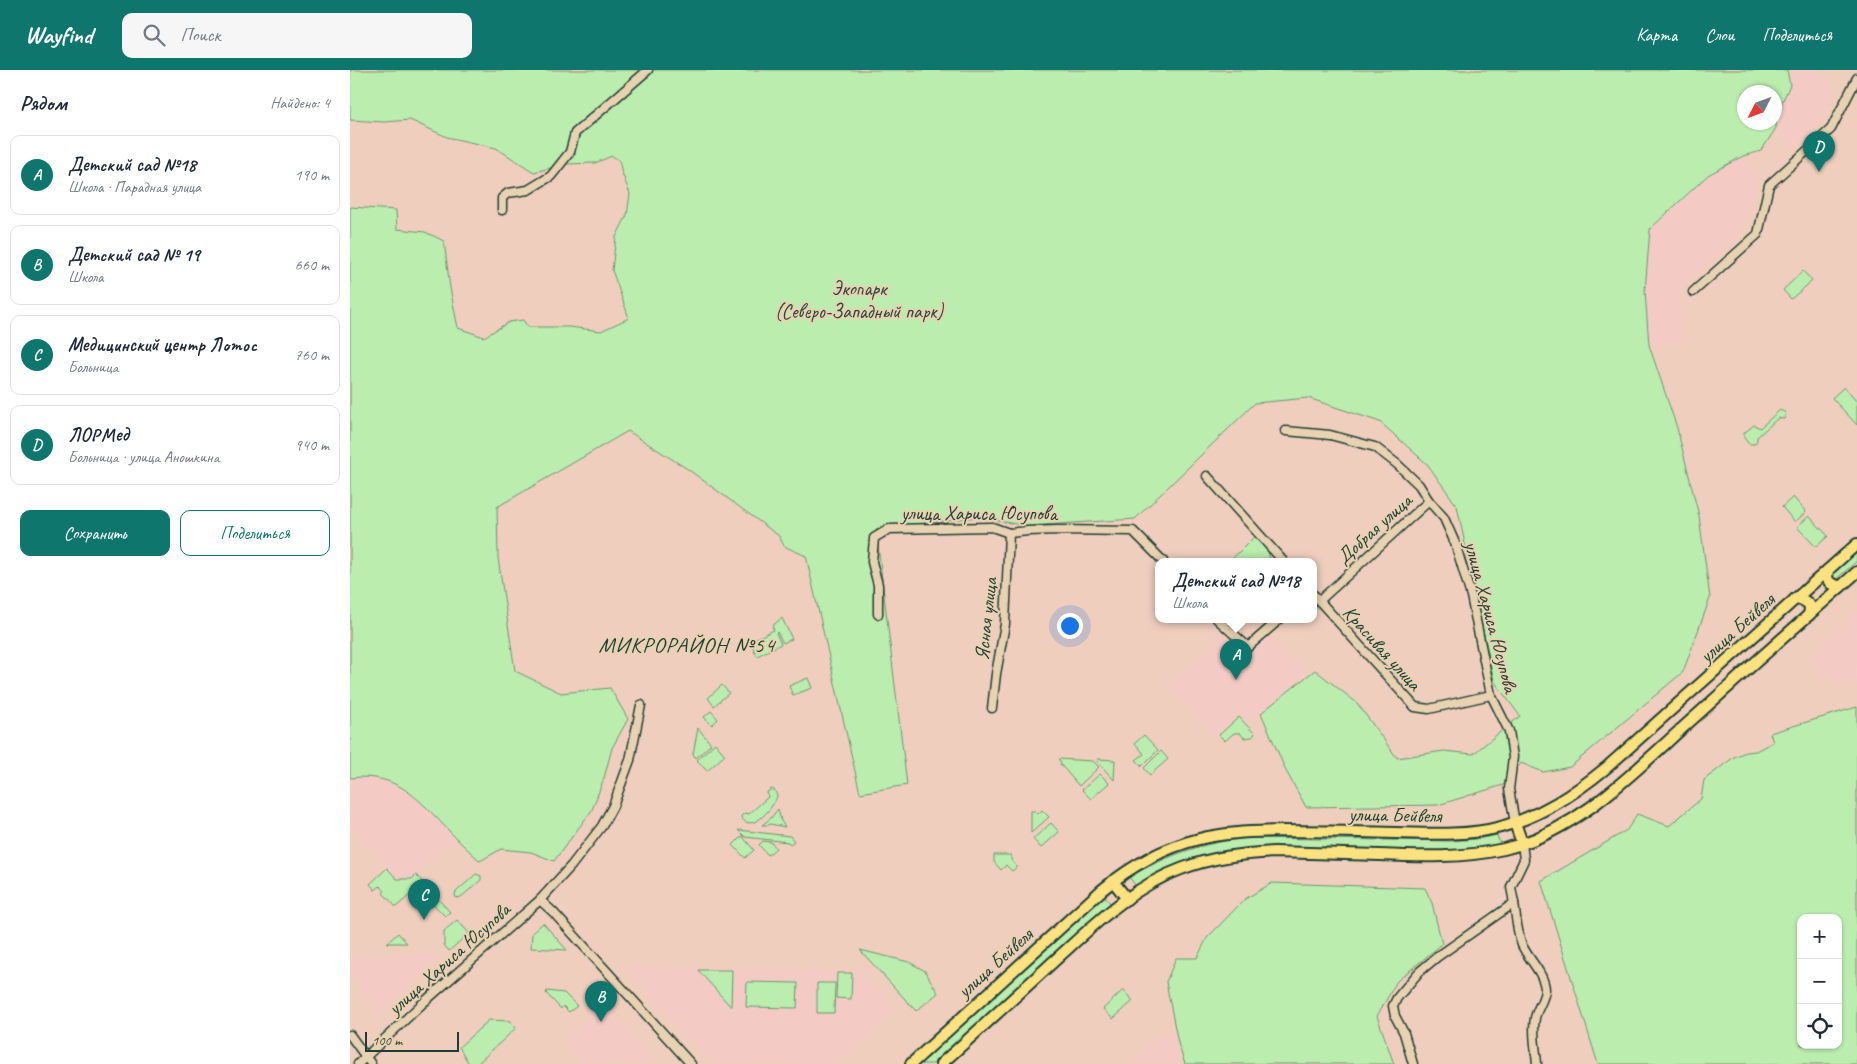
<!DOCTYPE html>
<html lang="ru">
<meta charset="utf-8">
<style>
body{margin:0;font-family:Caveat,sans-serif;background:#f6f6f7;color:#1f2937}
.controls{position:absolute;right:15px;bottom:15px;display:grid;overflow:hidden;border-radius:10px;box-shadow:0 1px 4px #0004}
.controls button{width:45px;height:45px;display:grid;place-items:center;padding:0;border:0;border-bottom:1px solid #e0e1e3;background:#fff;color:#1f2937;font:25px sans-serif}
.compass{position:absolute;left:1387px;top:15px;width:45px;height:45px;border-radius:50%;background:#fff;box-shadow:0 1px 4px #0004;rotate:228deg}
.scale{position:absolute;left:15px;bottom:12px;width:94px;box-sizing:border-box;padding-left:5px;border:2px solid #1f3d34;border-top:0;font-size:14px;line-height:18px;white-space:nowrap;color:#1f3d34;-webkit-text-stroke:4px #e9d2b2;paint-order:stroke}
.you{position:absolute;left:719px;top:555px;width:18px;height:18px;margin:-12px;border:4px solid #fff;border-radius:50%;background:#1a73e8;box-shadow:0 0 0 8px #1a73e833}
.badge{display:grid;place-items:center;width:32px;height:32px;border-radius:50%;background:#0f766e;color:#fff;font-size:16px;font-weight:700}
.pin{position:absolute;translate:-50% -41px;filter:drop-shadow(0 1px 2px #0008)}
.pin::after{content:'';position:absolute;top:26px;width:18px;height:15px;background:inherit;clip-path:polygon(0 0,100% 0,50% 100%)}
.popup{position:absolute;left:805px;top:488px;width:162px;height:65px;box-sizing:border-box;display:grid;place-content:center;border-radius:10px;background:#fff;filter:drop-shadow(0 1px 4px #0005);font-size:16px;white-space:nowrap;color:#747a83}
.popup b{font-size:19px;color:#1f2937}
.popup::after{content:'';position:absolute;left:50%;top:100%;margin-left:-10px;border:10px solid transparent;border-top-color:#fff}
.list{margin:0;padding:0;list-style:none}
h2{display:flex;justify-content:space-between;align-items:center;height:65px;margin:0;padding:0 20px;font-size:21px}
h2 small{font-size:16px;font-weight:400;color:#747a83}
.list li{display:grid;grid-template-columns:32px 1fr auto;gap:15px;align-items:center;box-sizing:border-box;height:80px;margin:0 10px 10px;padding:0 10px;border:1px solid #e0e1e3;border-radius:10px}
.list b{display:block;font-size:19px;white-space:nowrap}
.list p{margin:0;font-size:16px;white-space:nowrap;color:#747a83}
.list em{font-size:16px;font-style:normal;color:#747a83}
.actions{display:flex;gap:10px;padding:15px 20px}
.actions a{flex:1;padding:11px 0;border:1px solid #0f766e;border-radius:10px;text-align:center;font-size:18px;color:#0f766e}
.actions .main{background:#0f766e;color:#fff}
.icon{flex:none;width:28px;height:28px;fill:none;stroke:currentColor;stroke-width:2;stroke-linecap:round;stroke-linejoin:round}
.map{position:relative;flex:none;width:1507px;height:994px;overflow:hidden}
header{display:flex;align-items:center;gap:30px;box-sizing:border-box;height:70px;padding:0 25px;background:#0f766e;color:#fff}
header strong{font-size:24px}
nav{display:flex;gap:28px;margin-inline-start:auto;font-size:18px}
.search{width:350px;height:45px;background:#f6f6f7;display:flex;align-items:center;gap:12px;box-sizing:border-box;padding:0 18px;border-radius:10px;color:#747a83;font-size:19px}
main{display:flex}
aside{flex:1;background:#fff}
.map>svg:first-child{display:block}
.built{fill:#f3cbc4}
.green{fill:#baedae;stroke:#6c9571;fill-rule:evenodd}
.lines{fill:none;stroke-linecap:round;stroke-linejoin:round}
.minor-casing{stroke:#1f3d34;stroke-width:11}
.major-casing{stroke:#1f3d34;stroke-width:14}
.minor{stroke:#e9d2b2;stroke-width:8}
.major{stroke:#fbe180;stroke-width:10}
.labels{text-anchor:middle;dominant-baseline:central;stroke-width:4;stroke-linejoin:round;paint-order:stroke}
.park-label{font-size:20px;fill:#27463a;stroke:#e9d2b2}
.street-label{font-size:20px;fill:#1f3d34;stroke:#e9d2b2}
.quarter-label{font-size:22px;letter-spacing:1px;fill:#1f3d34;stroke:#e9d2b2}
</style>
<header>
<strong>Wayfind</strong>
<div class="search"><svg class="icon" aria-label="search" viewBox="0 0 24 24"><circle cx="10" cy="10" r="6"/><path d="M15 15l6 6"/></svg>Поиск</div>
<nav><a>Карта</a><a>Слои</a><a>Поделиться</a></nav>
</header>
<main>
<aside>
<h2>Рядом<small>Найдено: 4</small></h2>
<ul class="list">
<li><span class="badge">A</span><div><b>Детский сaд №18</b><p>Школа · Парадная улица</p></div><em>190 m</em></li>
<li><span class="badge">B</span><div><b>Детский сад № 19</b><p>Школа</p></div><em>660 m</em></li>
<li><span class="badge">C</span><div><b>Медицинский центр Лотос</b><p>Больница</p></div><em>760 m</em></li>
<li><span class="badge">D</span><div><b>ЛОРМед</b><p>Больница · улица Аношкина</p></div><em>940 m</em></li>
</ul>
<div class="actions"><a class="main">Сохранить</a><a>Поделиться</a></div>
</aside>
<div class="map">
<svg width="1507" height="994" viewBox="0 0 1507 994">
<rect width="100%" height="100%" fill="#efcebd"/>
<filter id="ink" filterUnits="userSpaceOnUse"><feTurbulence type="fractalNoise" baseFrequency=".02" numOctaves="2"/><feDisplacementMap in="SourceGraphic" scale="10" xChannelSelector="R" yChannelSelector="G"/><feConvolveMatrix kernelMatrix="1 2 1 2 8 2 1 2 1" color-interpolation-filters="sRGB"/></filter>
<g filter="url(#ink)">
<!-- built -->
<g class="built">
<polygon points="1445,0 1471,0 1478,9 1485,23 1475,48 1442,79 1420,59 1424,52 1425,45 1435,12"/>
<polygon points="1393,86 1411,103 1391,165 1328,220 1332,273 1299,275 1295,221 1300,159 1358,105"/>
<polygon points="1507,541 1507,615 1483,615 1458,587"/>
<polygon points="877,561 897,582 918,564 956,604 909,646 907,644 900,651 890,644 866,665 864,662 860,664 816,616"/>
<polygon points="15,706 36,710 62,724 70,730 106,768 63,807 46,808 0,756 0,708"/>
<polygon points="81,883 90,889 29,946 0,905 0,886 3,884"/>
<polygon points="271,896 511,900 547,940 488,994 360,994"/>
<polygon points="253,933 301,986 309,994 233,994 212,970"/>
<polygon points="823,963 831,994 770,994 776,990 778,993 807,967"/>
</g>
<!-- green -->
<g class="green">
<path d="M 0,0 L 1437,0 L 1440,15 L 1427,43 L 1426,58 L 1411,81 L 1393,86 L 1358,105 L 1300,159 L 1295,221 L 1299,275 L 1327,358 L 1349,446 L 1360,528 L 1333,602 L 1220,697 L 1193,702 L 1171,693 L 1153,715 L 1088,735 L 956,737 L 936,701 L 911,643 L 965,600 L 1007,633 L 1047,688 L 1094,681 L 1123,684 L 1170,646 L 1144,611 L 1107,436 L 1078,395 L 1030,352 L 958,328 L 905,333 L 785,449 L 677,456 L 627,447 L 526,459 L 557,715 L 510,723 L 456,486 L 434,476 L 429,466 L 339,400 L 278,361 L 147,437 L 148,488 L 165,601 L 211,623 L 260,618 L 278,649 L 262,678 L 254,708 L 242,740 L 204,791 L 181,782 L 151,779 L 130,791 C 122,783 113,776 105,767 C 73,735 51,701 0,708 L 0,137 L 46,140 L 47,159 L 75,162 L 94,171 L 100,218 L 108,258 L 134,267 L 159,252 L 173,250 L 178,257 L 219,257 L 251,261 L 279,248 L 262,200 L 266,167 L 277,145 L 280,124 L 272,103 L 269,90 L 262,86 L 245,93 L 217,94 L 184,102 L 146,78 L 97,67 L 60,50 L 34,52 L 0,50 ZM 1394,22 L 1424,22 L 1424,52 L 1394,52 Z"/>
<polygon points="1453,201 1462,211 1441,229 1433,220"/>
<polygon points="1494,317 1507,332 1507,355 1482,328"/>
<polygon points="1430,340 1436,343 1434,349 1428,348 1407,367 1407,370 1405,374 1399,374 1394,368 1394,363 1404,355 1410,358"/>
<polygon points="1443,427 1456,442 1445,452 1432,437"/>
<polygon points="1459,446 1478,466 1466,477 1447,457"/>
<polygon points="904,467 918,481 920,491 880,491"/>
<polygon points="1507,482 1507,491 1485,510 1483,510 1481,504"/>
<polygon points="432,548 442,569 433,573 427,562 426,563 431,574 407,586 400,571 424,560 422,556"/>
<polygon points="458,608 462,618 443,625 439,616"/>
<polygon points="372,615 379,623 364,636 358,628"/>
<path d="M 1507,637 L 1507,994 L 1248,994 L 1191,811 L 1277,760 L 1287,744 L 1319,756 L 1351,729 L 1354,710 L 1384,687 L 1396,682 L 1406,681 L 1423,672 L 1420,663 ZM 1451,848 L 1488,848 L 1488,975 L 1451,975 Z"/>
<polygon points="361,641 368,649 362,655 354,647"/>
<polygon points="889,647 905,664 902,667 894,668 890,663 884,663 875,671 869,665"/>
<polygon points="348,658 361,674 346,688 343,684"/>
<polygon points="794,665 808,680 792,696 786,690 794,684 785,673"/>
<polygon points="365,673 375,685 357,701 347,690"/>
<polygon points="811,681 818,689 800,705 794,698"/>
<polygon points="708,689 743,691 749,697 729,716 710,694 711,692"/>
<polygon points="748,689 765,690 764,710 747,691"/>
<polygon points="750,704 759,713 741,729 732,720"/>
<path d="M 422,719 L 425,721 L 427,726 C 424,737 401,765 391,747 L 392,745 L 395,743 L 399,744 L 418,727 L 417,722 Z"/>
<polygon points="428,739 431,751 435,757 420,754 419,755 412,755 421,748"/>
<polygon points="692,740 699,747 681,763 681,741 685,741 688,744"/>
<polygon points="701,753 709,762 691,778 683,769"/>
<polygon points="388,760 440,766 444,771 440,774 438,772 395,767"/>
<path d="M 1147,765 L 1150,774 C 1089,786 1026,780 964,779 C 930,778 896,776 862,784 C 835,790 810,802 786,816 L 779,807 C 819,785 853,772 899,768 L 1101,771 L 1127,769 Z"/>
<polygon points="392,766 404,780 395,788 383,775"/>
<polygon points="413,771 421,772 426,778 418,785 409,775"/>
<polygon points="644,785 661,785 661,790 667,797 662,801 656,795 651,800 644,792"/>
<polygon points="37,798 47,809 62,809 66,805 100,842 95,846 68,818 46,837 33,823 35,821 30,816 25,820 20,814"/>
<polygon points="126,804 131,806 131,810 111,827 106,828 105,825 106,822"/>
<polygon points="922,813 1075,818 1082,833 1092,874 1047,911 1027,946 1044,994 835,994 828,973 816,912 826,888 847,888 857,868 895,829"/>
<polygon points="754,826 761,834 583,994 569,994"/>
<polygon points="107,850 119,863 99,881 94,875 94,861"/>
<polygon points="193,853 217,880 181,878 182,863"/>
<polygon points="48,863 57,873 37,873"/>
<polygon points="510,880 559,892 575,901 588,923 566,941"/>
<polygon points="348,900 382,900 381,937"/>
<polygon points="487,903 502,903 501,929 486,928"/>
<polygon points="397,912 448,913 447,938 396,937"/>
<polygon points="467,913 485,913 484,943 467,943"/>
<polygon points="773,920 783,931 763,949 753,939"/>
<polygon points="197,921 214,923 227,936 219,942 213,936 211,939 196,923"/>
<polygon points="139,950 160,951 166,958 127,994 119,994 109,977"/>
</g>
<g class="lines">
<!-- minor casing -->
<g class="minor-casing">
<g id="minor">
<polyline points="152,140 152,128 158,123 178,120 201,106 220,82 225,63 298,0"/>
<polyline points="1343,222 1408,164 1419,115 1481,59 1507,8"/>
<polyline points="936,361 980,365 1025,377 1047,394 1069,415 1079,431 1094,448 1105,473 1121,526 1141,625 1159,661 1163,687 1159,719 1165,753"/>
<polyline points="857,406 933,491"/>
<polyline points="964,525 1065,637 1079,639 1141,625"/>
<polyline points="969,531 1079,431"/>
<polyline points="528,544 528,515 522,492 524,468 539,459 642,457 659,463 678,461 707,460 783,461 813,491"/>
<polyline points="867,549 898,577 930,549"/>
<polyline points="642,638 646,604 655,554 659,463"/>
<polyline points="190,830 203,842 341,994"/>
<path d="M 1164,833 C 1166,847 1167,862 1172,875 C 1178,889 1194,903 1195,919 C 1195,929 1187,938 1185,948 C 1182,963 1186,979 1187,994"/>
<polyline points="0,965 21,994"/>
<polyline points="8,994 73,933 190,830 221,796 252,756 263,736 280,690 291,635"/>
<polyline points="1063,994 1054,963 1045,946 1043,936 1047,928 1069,902 1087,887 1164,833 1161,817 1174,790 1172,773"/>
</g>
</g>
<!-- major casing -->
<g class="major-casing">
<g id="major">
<polyline points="1478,500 1477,508 1480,513 1490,517"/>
<polyline points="1445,529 1453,530 1459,534 1460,539 1459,545"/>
<polyline points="1165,753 1172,773"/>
<polyline points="763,811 777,829"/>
<path d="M 561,994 L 752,820 C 781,796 813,778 849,769 C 876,762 904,762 932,761 C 970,761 1008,762 1046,763 C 1081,764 1117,766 1151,757 C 1191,746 1224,724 1256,698 L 1507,474"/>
<path d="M 591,994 C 629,960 666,926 703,892 C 742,857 781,817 831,799 C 862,787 892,784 924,782 C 959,783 994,784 1030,785 C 1071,787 1113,788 1154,779 C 1231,761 1289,696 1347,645 C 1400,597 1454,549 1507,502"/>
</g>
</g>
<!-- minor -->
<use href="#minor" class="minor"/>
<!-- major -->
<use href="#major" class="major"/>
</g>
</g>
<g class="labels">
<!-- park labels -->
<g class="park-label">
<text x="509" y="218">Экопарк<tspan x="509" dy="23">(Северо-Западный парк)</tspan></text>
</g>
<!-- street labels -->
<g class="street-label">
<text x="629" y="443">улица Хариса Юсупова</text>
<text transform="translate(1024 459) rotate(-42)">Добрая улица</text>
<text transform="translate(1141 547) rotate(75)">улица Хариса Юсупова</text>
<text transform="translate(636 549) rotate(-84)">Ясная улица</text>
<text transform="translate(1387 558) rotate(-42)">улица Бейвеля</text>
<text transform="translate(1032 578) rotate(48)">Красивая улица</text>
<text transform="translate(1045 745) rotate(1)">улица Бейвеля</text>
<text transform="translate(99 889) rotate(-42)">улица Хариса Юсупова</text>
<text transform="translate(645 893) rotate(-42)">улица Бейвеля</text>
</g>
<!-- quarter labels -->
<g class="quarter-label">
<text x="337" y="575">МИКРОРАЙОН №54</text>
</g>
</g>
</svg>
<div class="controls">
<button>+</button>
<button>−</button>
<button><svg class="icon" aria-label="locate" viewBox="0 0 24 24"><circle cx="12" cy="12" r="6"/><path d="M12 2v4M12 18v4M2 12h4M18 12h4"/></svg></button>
</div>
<svg class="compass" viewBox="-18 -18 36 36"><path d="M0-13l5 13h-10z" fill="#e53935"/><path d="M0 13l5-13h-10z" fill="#747a83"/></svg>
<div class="scale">100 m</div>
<div class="you"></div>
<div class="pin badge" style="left:886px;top:610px">A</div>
<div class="popup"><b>Детский сaд №18</b>Школа</div>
<div class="pin badge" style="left:251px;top:952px">B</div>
<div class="pin badge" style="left:74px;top:850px">C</div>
<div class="pin badge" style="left:1469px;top:102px">D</div>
</div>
</main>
